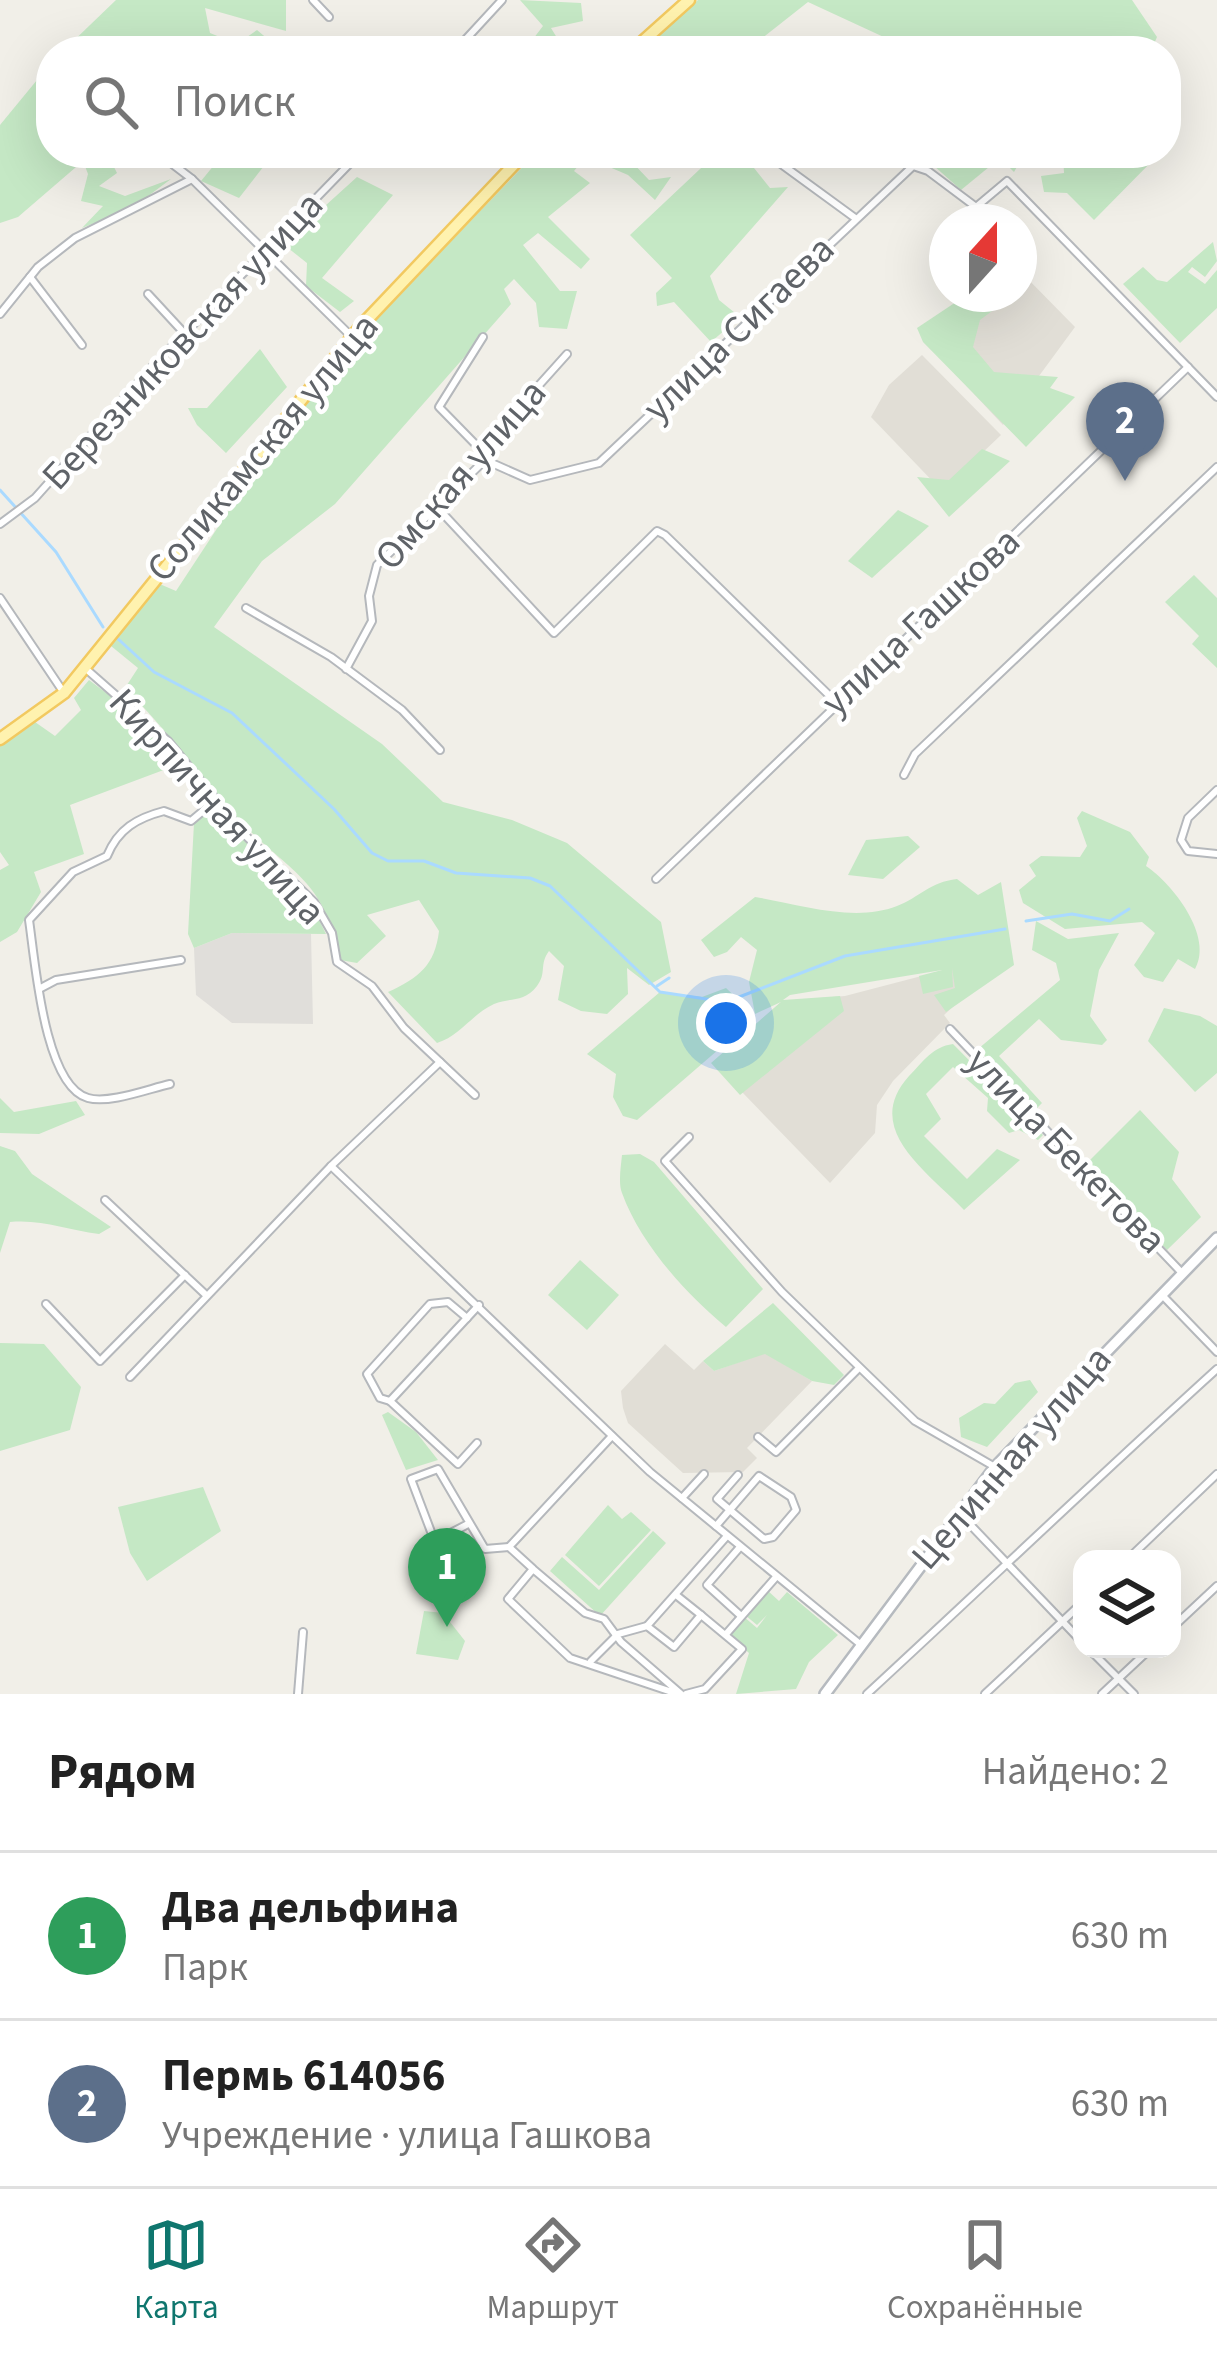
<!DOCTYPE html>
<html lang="ru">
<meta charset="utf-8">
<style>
body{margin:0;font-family:"Source Sans 3",sans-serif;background:#f2f2f2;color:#222}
.controls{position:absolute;right:36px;bottom:36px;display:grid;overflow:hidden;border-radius:24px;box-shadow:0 12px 48px #0002}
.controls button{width:108px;height:108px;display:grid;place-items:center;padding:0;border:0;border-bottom:3px solid #e0e0e0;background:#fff;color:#222;font:60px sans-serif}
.compass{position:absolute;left:929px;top:204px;width:108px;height:108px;border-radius:50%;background:#fff;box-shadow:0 12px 48px #0002;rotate:21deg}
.you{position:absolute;left:726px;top:1023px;width:42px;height:42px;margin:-30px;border:9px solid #fff;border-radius:50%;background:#1a73e8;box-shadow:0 0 0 18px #1a73e833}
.badge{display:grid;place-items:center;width:78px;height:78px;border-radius:50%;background:#0f766e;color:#fff;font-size:39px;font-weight:700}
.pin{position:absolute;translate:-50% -99px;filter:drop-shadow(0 3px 6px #0008)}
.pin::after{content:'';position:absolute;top:63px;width:42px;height:36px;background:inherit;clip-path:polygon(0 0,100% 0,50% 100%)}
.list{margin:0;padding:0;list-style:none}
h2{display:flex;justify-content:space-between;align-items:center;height:156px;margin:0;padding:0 48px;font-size:51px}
h2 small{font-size:39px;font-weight:400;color:#767676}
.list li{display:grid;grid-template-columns:78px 1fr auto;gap:36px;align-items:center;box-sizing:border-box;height:168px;padding:0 48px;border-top:3px solid #e0e0e0}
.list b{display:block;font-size:45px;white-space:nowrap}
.list p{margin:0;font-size:39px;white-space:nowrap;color:#767676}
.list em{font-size:39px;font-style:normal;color:#767676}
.icon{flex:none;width:66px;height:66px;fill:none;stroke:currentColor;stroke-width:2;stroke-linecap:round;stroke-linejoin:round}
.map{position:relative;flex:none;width:1217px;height:1694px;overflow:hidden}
.search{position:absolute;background:#fff;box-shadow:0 12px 48px #0002;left:36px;right:36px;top:36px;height:132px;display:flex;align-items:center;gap:30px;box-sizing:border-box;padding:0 42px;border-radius:48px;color:#767676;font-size:45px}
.sheet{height:492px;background:#fff}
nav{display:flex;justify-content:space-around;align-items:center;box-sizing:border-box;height:168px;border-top:3px solid #e0e0e0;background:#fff;font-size:33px;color:#767676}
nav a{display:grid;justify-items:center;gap:6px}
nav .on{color:#0f766e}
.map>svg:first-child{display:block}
.industrial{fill:#e0deda}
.education{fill:#e1ded6}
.green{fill:#c5e8c5}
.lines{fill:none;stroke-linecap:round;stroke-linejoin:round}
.stream{stroke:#aadaff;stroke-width:3}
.minor-casing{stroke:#b5b8bc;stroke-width:10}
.secondary-casing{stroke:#b6babf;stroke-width:14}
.primary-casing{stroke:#f2c960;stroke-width:15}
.minor{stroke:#fff;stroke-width:6}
.secondary{stroke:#fff;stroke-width:9}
.primary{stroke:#fff2af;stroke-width:10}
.labels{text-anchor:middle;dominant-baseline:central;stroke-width:9;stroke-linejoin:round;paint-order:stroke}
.street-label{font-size:39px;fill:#5f6368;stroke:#fff}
</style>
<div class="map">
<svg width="1217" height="1694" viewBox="0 0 1217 1694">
<rect width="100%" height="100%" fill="#f1efe8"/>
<!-- industrial -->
<polygon class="industrial" points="232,933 311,934 313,1024 232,1023 196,995 194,948"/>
<!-- education -->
<g class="education">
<polygon points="1019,270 1075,327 1003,425 930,347 988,294 1019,294"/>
<polygon points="922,355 1001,435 942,491 871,417 889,385"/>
<polygon points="956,967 969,992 944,1015 950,1023 893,1081 877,1105 875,1133 830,1183 713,1062 782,1001 845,996"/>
<polygon points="665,1344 694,1370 703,1361 714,1371 765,1353 812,1381 747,1448 757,1458 743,1472 683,1473 628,1423 623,1408 621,1391"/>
</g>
<!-- green -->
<g class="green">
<polygon points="116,0 286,0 286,31 205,8 210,33 237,44 257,30 282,51 63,51"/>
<polygon points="520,0 581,3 583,21 551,28 565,51 531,51 530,43 543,26"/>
<polygon points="698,0 1132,0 1157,37 1151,51 883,51 888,39 808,2 746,51 642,51"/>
<polygon points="51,63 51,153 107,153 117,173 99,186 125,196 171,179 132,208 82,228 103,206 81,201 88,174 83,161 18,217 0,223 0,125"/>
<polygon points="224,153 274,153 239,198 201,181"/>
<path d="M 536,153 L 630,153 L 630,160 L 649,180 L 671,177 L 655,200 L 628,175 L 586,157 L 574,171 L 590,183 L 548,217 L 590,259 L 581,269 L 538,233 L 523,245 L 560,291 L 577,291 L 567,329 L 539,327 L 536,303 L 514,279 L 504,289 L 511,304 L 335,504 L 262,561 L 214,627 L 382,744 L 443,802 L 512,820 L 567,843 L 661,922 L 671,972 L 649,985 L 627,968 L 628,994 L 607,1014 L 581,1011 L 558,1000 L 564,966 L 549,951 C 539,964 547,973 537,986 C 524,1003 511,997 494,1004 C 472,1014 460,1036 437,1043 L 388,992 C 419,978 435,965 439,931 L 419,900 L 367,915 L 386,936 L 357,963 L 340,960 C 323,873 286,873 235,815 C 197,772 165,728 125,688 L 138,668 L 111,646 L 155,582 L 176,591 L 239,495 L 231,489 L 357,339 Z"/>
<polygon points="717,153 742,153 770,188 788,187 710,276 719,300 740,317 711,342 674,302 657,306 656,293 672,278 630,235"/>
<polygon points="942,153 1025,153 1014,172 1000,158 961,190 933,165"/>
<polygon points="1063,153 1160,153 1094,220 1067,193 1044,192 1041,176 1064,173"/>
<polygon points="357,177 393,195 322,278 354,301 340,312 306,286 307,263 283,244"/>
<polygon points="1213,242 1217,261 1205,277 1192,267 1188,272 1205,284 1217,270 1217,308 1180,343 1123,284 1143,267 1157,280 1167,282"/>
<polygon points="968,294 1015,294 980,320 973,347 994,372 1058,377 1050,388 1075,397 1026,447 923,342 917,328"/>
<polygon points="260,349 287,387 226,453 197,425 188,408 207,408"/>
<polygon points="982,449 1010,461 949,517 917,477 949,480"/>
<polygon points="898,510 929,526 872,578 848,561"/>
<polygon points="1194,575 1217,598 1217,668 1192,644 1199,636 1165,602"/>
<polygon points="89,680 125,707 177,765 70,805 84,854 34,872 41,892 17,932 0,942 0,870 9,865 0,852 0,744 35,722 55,736 81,710 74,698"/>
<polygon points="214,807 311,904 326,934 232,933 194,948 188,934 194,823"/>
<path d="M 1082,811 L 1130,832 L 1149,857 L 1146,866 C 1173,884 1214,937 1195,969 L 1178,959 L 1163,982 L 1144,977 L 1134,965 L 1155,933 L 1142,922 L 1065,929 L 1023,903 L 1019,890 L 1036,876 L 1029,865 L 1041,856 L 1080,857 L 1087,846 L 1077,818 Z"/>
<polygon points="908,836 920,847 883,879 848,875 866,840"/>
<path d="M 957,879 L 978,895 L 1001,882 L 1014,965 L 946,1012 L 934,995 L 955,988 L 952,968 L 953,987 L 923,994 L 919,976 L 942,970 L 790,995 L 783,1000 L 840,996 L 844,1011 L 740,1095 L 711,1063 L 781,1002 L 755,1014 L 749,982 L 757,950 L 741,937 L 727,952 L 714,957 L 701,940 L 755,897 C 798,904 854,923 897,906 C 920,897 930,882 957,879 Z"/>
<polygon points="1036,921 1068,939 1119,933 1099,970 1090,1016 1107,1040 1102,1045 1061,1040 1039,1019 999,1056 1042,1103 1035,1110 978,1049 1060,980 1056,963 1032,950"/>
<polygon points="726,988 744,1005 748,1024 637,1120 623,1116 613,1097 616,1074 587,1054 660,992 702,997"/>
<polygon points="1164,1008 1200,1016 1217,1026 1217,1073 1195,1092 1148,1041"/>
<path d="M 953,1044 L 1043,1135 L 1038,1140 L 1019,1130 L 1009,1133 L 987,1111 L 988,1098 L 953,1067 L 926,1094 L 941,1119 L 924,1136 L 967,1179 L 997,1149 L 1020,1160 L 964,1210 C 928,1172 861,1129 909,1076 C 924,1061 932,1047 953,1044 Z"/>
<polygon points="0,1098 14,1112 76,1101 85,1115 39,1134 0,1133"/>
<polygon points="1140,1110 1179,1152 1172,1179 1201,1217 1167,1250 1086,1164"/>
<path d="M 0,1146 L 15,1151 L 32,1174 L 111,1227 L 99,1234 C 67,1230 42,1219 10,1222 L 0,1253 Z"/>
<path d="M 640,1154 L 654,1162 L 763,1289 L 726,1327 C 685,1293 640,1243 622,1193 C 618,1183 621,1166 622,1155 Z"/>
<polygon points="580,1260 619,1295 587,1330 548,1295"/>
<polygon points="773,1303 844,1375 834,1385 812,1381 765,1354 714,1371 703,1361"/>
<polygon points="0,1343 44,1344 81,1387 70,1430 0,1451"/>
<polygon points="1030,1380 1038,1392 987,1447 961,1437 959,1418 984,1403 995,1404 1015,1383"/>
<polygon points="388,1412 416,1432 438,1460 406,1470 382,1415"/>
<polygon points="203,1487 221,1531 147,1581 130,1553 118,1507"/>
<polygon points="608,1505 622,1519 631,1512 651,1530 599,1586 565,1555"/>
<polygon points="653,1531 666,1543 600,1616 550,1571 562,1557 599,1590"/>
<polygon points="767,1590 779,1601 787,1592 838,1635 809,1662 796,1689 736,1694 749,1653 728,1634 743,1616 757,1628 767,1615 757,1625 745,1615"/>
<polygon points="424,1611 443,1613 465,1641 458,1660 416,1654"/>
</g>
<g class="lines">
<!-- stream -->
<g class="stream">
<polyline points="0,490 56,552 103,627"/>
<polyline points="117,638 154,672 232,713 334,809 372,853 388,861 424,861 456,873 530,878 550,886 660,992 726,1002 845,956 1005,929"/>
<polyline points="1026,921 1072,914 1110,921 1129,909"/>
<polyline points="657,986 669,978"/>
</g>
<!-- minor casing -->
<g class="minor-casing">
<g id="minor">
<polyline points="313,0 329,17"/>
<polyline points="455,51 502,0"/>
<polyline points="158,153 192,179 352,337"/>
<polyline points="766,153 855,218"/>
<polyline points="30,277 82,345"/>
<polyline points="148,294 185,334"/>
<polyline points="0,314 38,267 75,238 192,179"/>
<polyline points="481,450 439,407 483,337"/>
<polyline points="485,460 530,480 599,463 913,166 928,171 976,207 1007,181 1217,397"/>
<polyline points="435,505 554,633 657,531 665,535 836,702"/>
<polyline points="0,524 35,498 152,367 360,153"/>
<polyline points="0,598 64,693"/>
<polyline points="246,608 331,657 402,710 440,750"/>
<polyline points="85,668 168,741 245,835 314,902 332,933 337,962 372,986 404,1028 475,1095"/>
<polyline points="346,669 372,621 369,596 377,565 485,460 481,450 567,354"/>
<polyline points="904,775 915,754 1217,467"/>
<polyline points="1217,790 1188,818 1181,840 1188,851 1217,854"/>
<polyline points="656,879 1188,367"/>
<polyline points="39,989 56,980 181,960"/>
<polyline points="950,1029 1182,1273"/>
<path d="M 170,1084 C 148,1089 109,1104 88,1098 C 44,1086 35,960 29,920 L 73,872 L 107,856 C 118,829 137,818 164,811 L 191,821 L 216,800"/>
<polyline points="689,1137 665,1161 782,1292 915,1421 995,1467"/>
<polyline points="331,1166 650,1472 860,1644"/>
<polyline points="105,1200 206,1295"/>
<polyline points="1163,1296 1217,1352"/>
<polyline points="46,1304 100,1361 185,1275"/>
<polyline points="130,1377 331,1166 440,1062"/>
<polyline points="390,1401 380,1398 367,1374 430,1304 448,1302 467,1318"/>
<polyline points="758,1437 776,1452 858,1369"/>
<polyline points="477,1443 458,1464 390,1401 479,1305"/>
<polyline points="682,1498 704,1474"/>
<polyline points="960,1514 1082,1642"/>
<polyline points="468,1524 439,1539 433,1537 411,1479 438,1469 485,1549 509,1547"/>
<polyline points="716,1526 759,1476 791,1497 796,1510 773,1537 764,1539 717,1499 738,1475"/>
<polyline points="740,1547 707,1585 741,1616"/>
<polyline points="1128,1559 1217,1474"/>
<polyline points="532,1568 509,1547 612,1436"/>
<polyline points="676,1595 701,1615"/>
<polyline points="647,1626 727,1536"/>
<polyline points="1172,1628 1217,1586"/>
<polyline points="727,1633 776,1577"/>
<polyline points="1089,1649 1134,1694"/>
<polyline points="591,1661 618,1634 647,1626 674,1647 701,1615 742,1649 705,1689 686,1694"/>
<polyline points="298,1694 303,1632"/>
<polyline points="678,1694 570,1658 508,1599 533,1569 585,1613 604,1619 621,1642 681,1694"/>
<path d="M 867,1694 C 985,1585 1098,1477 1217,1369"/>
<polyline points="985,1694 1082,1603"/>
<polyline points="1102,1694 1150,1649"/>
</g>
</g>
<!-- secondary casing -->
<g class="secondary-casing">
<polyline id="secondary" points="825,1694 995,1467 1217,1238"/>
</g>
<!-- primary casing -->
<g class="primary-casing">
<g id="primary">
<polyline points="632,51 689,0"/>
<polyline points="0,739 64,693 361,326 525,153"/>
</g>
</g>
<!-- minor -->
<use href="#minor" class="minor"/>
<!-- secondary -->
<use href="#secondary" class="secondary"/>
<!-- primary -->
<use href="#primary" class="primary"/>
</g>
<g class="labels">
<!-- street labels -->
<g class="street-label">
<text transform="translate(739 329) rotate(-44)">улица Сигаева</text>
<text transform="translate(183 341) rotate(-47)">Березниковская улица</text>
<text transform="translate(263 448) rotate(-50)">Соликамская улица</text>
<text transform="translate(461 475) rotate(-49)">Омская улица</text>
<text transform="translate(921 622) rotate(-43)">улица Гашкова</text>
<text transform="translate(217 807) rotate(48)">Кирпичная улица</text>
<text transform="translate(1066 1151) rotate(46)">улица Бекетова</text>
<text transform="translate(1012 1458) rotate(-49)">Целинная улица</text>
</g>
</g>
</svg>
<div class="controls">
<button><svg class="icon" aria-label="layers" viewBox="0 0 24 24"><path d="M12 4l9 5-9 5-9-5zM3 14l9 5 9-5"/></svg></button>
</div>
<svg class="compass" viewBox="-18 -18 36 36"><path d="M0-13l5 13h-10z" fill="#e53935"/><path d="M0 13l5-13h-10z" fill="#767676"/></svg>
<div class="you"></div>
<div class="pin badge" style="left:447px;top:1627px;background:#2e9e5b">1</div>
<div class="pin badge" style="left:1125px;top:481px;background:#5c6f8a">2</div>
<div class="search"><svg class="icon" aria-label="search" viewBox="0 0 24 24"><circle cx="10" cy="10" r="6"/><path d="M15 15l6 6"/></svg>Поиск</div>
</div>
<section class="sheet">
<h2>Рядом<small>Найдено: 2</small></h2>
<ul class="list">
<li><span class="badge" style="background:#2e9e5b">1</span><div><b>Два дельфина</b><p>Парк</p></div><em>630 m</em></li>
<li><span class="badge" style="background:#5c6f8a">2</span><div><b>Пермь 614056</b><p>Учреждение · улица Гашкова</p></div><em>630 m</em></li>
</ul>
</section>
<nav>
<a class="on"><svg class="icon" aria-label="map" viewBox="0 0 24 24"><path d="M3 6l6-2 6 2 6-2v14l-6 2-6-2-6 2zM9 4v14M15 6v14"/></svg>Карта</a>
<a><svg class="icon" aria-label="directions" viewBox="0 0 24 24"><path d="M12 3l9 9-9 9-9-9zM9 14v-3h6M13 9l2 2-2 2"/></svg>Маршрут</a>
<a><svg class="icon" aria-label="saved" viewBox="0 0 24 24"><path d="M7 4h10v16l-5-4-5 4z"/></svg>Сохранённые</a>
</nav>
